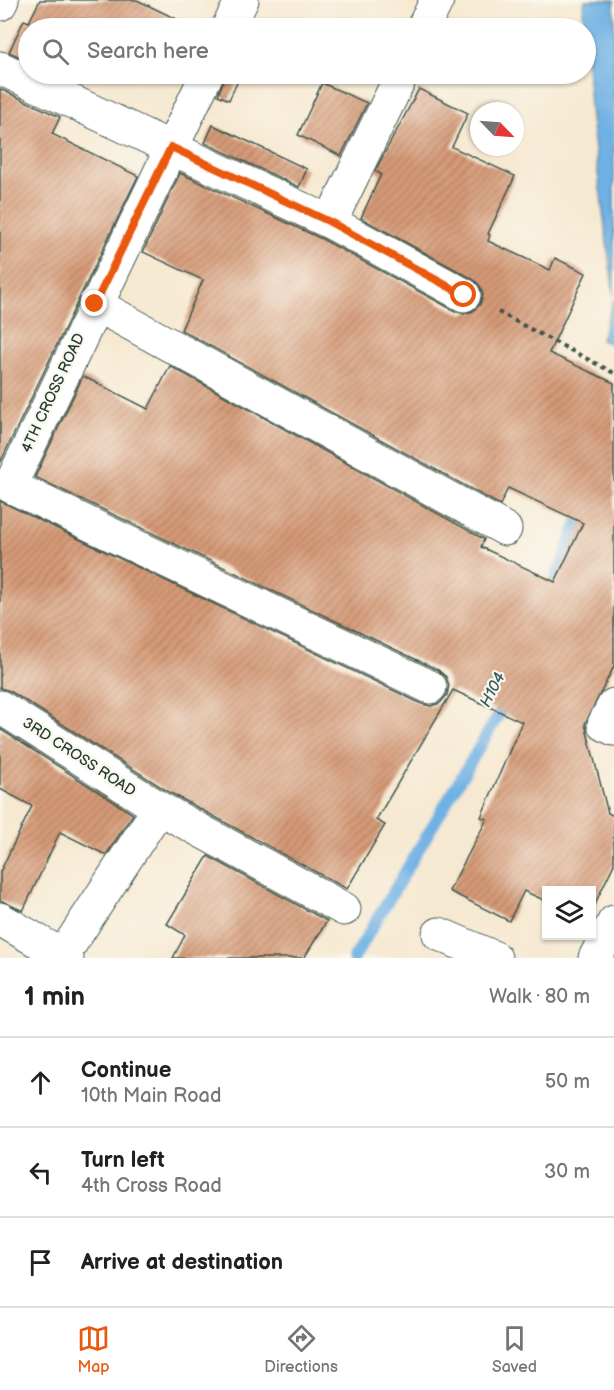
<!DOCTYPE html>
<meta charset="utf-8">
<style>
body{margin:0;font-family:"Balsamiq Sans",sans-serif;background:#f2f2f2;color:#202124}
.controls{position:absolute;right:18px;bottom:18px;display:grid;overflow:hidden;border-radius:0px;box-shadow:0 2px 4px #0004}
.controls button{width:54px;height:54px;display:grid;place-items:center;padding:0;border:0;border-bottom:2px solid #e0e0e0;background:#fff;color:#202124;font:30px sans-serif}
.compass{position:absolute;left:470px;top:102px;width:54px;height:54px;border-radius:50%;background:#fff;box-shadow:0 2px 4px #0004;rotate:115deg}
.stop{position:absolute;width:18px;height:18px;margin:-14px;border:4px solid #ea580c;border-radius:50%;background:#fff}
.stop.end{background:#ea580c;border-color:#fff;box-shadow:0 2px 6px #0008}
.list{margin:0;padding:0;list-style:none}
h2{display:flex;justify-content:space-between;align-items:center;height:78px;margin:0;padding:0 24px;font-size:26px}
h2 small{font-size:20px;font-weight:400;color:#757577}
.list li{display:grid;grid-template-columns:39px 1fr auto;gap:18px;align-items:center;box-sizing:border-box;height:90px;padding:0 24px;border-top:2px solid #e0e0e0}
.list b{display:block;font-size:22px;white-space:nowrap}
.list p{margin:0;font-size:20px;white-space:nowrap;color:#757577}
.list em{font-size:20px;font-style:normal;color:#757577}
.icon{flex:none;width:33px;height:33px;fill:none;stroke:currentColor;stroke-width:2;stroke-linecap:round;stroke-linejoin:round}
.map{position:relative;flex:none;width:614px;height:958px;overflow:hidden}
.search{position:absolute;background:#fff;box-shadow:0 2px 4px #0004;left:18px;right:18px;top:18px;height:66px;display:flex;align-items:center;gap:15px;box-sizing:border-box;padding:0 21px;border-radius:33px;color:#757577;font-size:22px}
.sheet{height:348px;background:#fff}
nav{display:flex;justify-content:space-around;align-items:center;box-sizing:border-box;height:84px;border-top:2px solid #e0e0e0;background:#fff;font-size:16px;color:#757577}
nav a{display:grid;justify-items:center;gap:3px}
nav .on{color:#ea580c}
.map>svg:first-child{display:block}
.water{fill:#6fb1e4;stroke:#47778c;stroke-width:1.5}
.lines{fill:none;stroke-linecap:round;stroke-linejoin:round}
.stream{stroke:#6fb1e4;stroke-width:12}
.building{fill:url(#building-hatch)}
.street-casing{stroke:#3f574c;stroke-width:35}
.path{stroke:#3f574c;stroke-width:4;stroke-dasharray:4.5 4.5;stroke-linecap:butt}
.street{stroke:#fff;stroke-width:33}
.route{stroke:#ea580c;stroke-width:8}
.labels{text-anchor:middle;dominant-baseline:central;stroke-width:4.5;stroke-linejoin:round;paint-order:stroke}
.street-label{font-size:15px;fill:#1f3d34;stroke:#fbf7ec}
.water-label{font-size:16px;font-style:italic;fill:#335a60;stroke:#fbf7ec}
</style>
<div class="map">
<svg width="614" height="958" viewBox="0 0 614 958">
<defs>
<pattern id="building-hatch" width="6" height="6" patternUnits="userSpaceOnUse" patternTransform="scale(1.5)"><rect width="6" height="6" fill="#d69a77"/><path d="M-1 1l2-2M0 6l6-6M5 7l2-2" fill="none" stroke="#ad7f62"/></pattern>
</defs>
<rect width="100%" height="100%" fill="#fbf7ec"/>
<filter id="ink" filterUnits="userSpaceOnUse"><feTurbulence type="fractalNoise" baseFrequency=".0167" numOctaves="2"/><feDisplacementMap in="SourceGraphic" scale="12" xChannelSelector="R" yChannelSelector="G"/><feConvolveMatrix kernelMatrix="1 2 1 2 8 2 1 2 1" color-interpolation-filters="sRGB"/></filter>
<filter id="wash" filterUnits="userSpaceOnUse"><feTurbulence type="fractalNoise" baseFrequency=".008" numOctaves="4" result="noise"/><feDisplacementMap in="SourceGraphic" scale="24" xChannelSelector="R" yChannelSelector="G"/><feGaussianBlur stdDeviation="1.35" result="paint"/><feColorMatrix in="noise" values="0 0 0 0 0 0 0 0 0 0 0 0 0 0 0 0 0 1.4 0 .05"/><feComposite in="paint" operator="in"/></filter>
<g filter="url(#wash)">
<rect width="100%" height="100%" fill="#f6e9d2"/>
<!-- water -->
<g class="water">
<polygon points="585,0 614,0 614,296 591,119 583,11"/>
<polygon points="614,299 614,345 601,340"/>
</g>
<g class="lines">
<!-- stream -->
<g class="stream">
<polyline points="549,597 584,507"/>
<polyline points="354,958 508,699"/>
</g>
</g>
<g id="blocks">
<!-- building -->
<g class="building">
<polygon points="40,0 137,0 195,28 28,28 28,61 9,52 24,20 29,22"/>
<polygon points="56,74 81,74 77,83"/>
<polygon points="226,74 241,74 229,100 218,95"/>
<polygon points="322,83 367,103 341,156 298,135"/>
<polygon points="0,89 60,117 52,134 138,176 0,463"/>
<polygon points="419,89 468,113 452,147 515,176 488,234 490,235 488,241 550,270 555,258 586,273 549,353 614,383 614,666 585,724 608,813 614,816 614,864 591,912 591,891 546,891 546,901 524,891 509,921 449,891 487,819 481,817 522,722 453,690 376,820 385,825 347,889 169,792 10,691 0,688 0,501 422,704 431,706 440,703 447,695 449,685 446,677 438,670 35,477 83,376 148,409 170,366 484,539 481,547 555,582 583,523 508,488 500,505 181,330 203,280 143,252 180,173 322,239 455,311 464,314 473,311 480,304 483,295 480,286 473,279 361,218 381,174 375,171"/>
<polygon points="213,125 307,169 299,187 205,143"/>
<polygon points="0,729 133,814 106,855 60,832 23,911 0,900 0,872 32,806 0,789"/>
<polygon points="208,856 327,921 304,958 173,958 185,935 167,924"/>
</g>
</g>
</g>
<g filter="url(#ink)">
<use href="#blocks" fill-opacity="0" stroke="#3f574c" stroke-width="1.5"/>
<g class="lines">
<!-- street casing -->
<g class="street-casing">
<g id="street">
<polyline points="0,4 2,0"/>
<polyline points="228,28 242,0"/>
<polyline points="423,28 437,0"/>
<polyline points="0,68 330,222 464,295"/>
<polyline points="207,74 10,486 430,687"/>
<polyline points="330,222 402,74"/>
<polyline points="95,304 505,529"/>
<polyline points="614,705 604,724 614,729"/>
<polyline points="0,707 159,808 344,909"/>
<polyline points="0,919 67,958"/>
<polyline points="439,934 495,958"/>
<polyline points="61,958 159,808"/>
<polyline points="595,958 614,922"/>
</g>
</g>
<!-- path -->
<polyline class="path" points="498,312 614,373"/>
<!-- street -->
<use href="#street" class="street"/>
</g>
</g>
<g class="lines" filter="url(#ink)">
<!-- route -->
<polyline class="route" points="95,304 171,147 330,222 464,295"/>
</g>
<g class="labels">
<!-- street labels -->
<g class="street-label">
<text transform="translate(53 393) rotate(-65)">4TH CROSS ROAD</text>
<text transform="translate(79 757) rotate(33)">3RD CROSS ROAD</text>
</g>
<!-- water labels -->
<g class="water-label">
<text transform="translate(493 690) rotate(-63)">H104</text>
</g>
</g>
</svg>
<div class="controls">
<button><svg class="icon" aria-label="layers" viewBox="0 0 24 24"><path d="M12 4l9 5-9 5-9-5zM3 14l9 5 9-5"/></svg></button>
</div>
<svg class="compass" viewBox="-18 -18 36 36"><path d="M0-13l5 13h-10z" fill="#e53935"/><path d="M0 13l5-13h-10z" fill="#757577"/></svg>
<div class="stop" style="left:464px;top:295px"></div>
<div class="stop end" style="left:95px;top:304px"></div>
<div class="search"><svg class="icon" aria-label="search" viewBox="0 0 24 24"><circle cx="10" cy="10" r="6"/><path d="M15 15l6 6"/></svg>Search here</div>
</div>
<section class="sheet">
<h2>1 min<small>Walk · 80 m</small></h2>
<ul class="list">
<li><svg class="icon" aria-label="ahead" viewBox="0 0 24 24"><path d="M12 20V5M6 11l6-6 6 6"/></svg><div><b>Continue</b><p>10th Main Road</p></div><em>50 m</em></li>
<li><svg class="icon" aria-label="left" viewBox="0 0 24 24"><path d="M17 20v-9H6M10 6l-5 5 5 5"/></svg><div><b>Turn left</b><p>4th Cross Road</p></div><em>30 m</em></li>
<li><svg class="icon" aria-label="arrive" viewBox="0 0 24 24"><path d="M6 21V4h12l-3 4 3 4H6"/></svg><div><b>Arrive at destination</b></div></li>
</ul>
</section>
<nav>
<a class="on"><svg class="icon" aria-label="map" viewBox="0 0 24 24"><path d="M3 6l6-2 6 2 6-2v14l-6 2-6-2-6 2zM9 4v14M15 6v14"/></svg>Map</a>
<a><svg class="icon" aria-label="directions" viewBox="0 0 24 24"><path d="M12 3l9 9-9 9-9-9zM9 14v-3h6M13 9l2 2-2 2"/></svg>Directions</a>
<a><svg class="icon" aria-label="saved" viewBox="0 0 24 24"><path d="M7 4h10v16l-5-4-5 4z"/></svg>Saved</a>
</nav>
